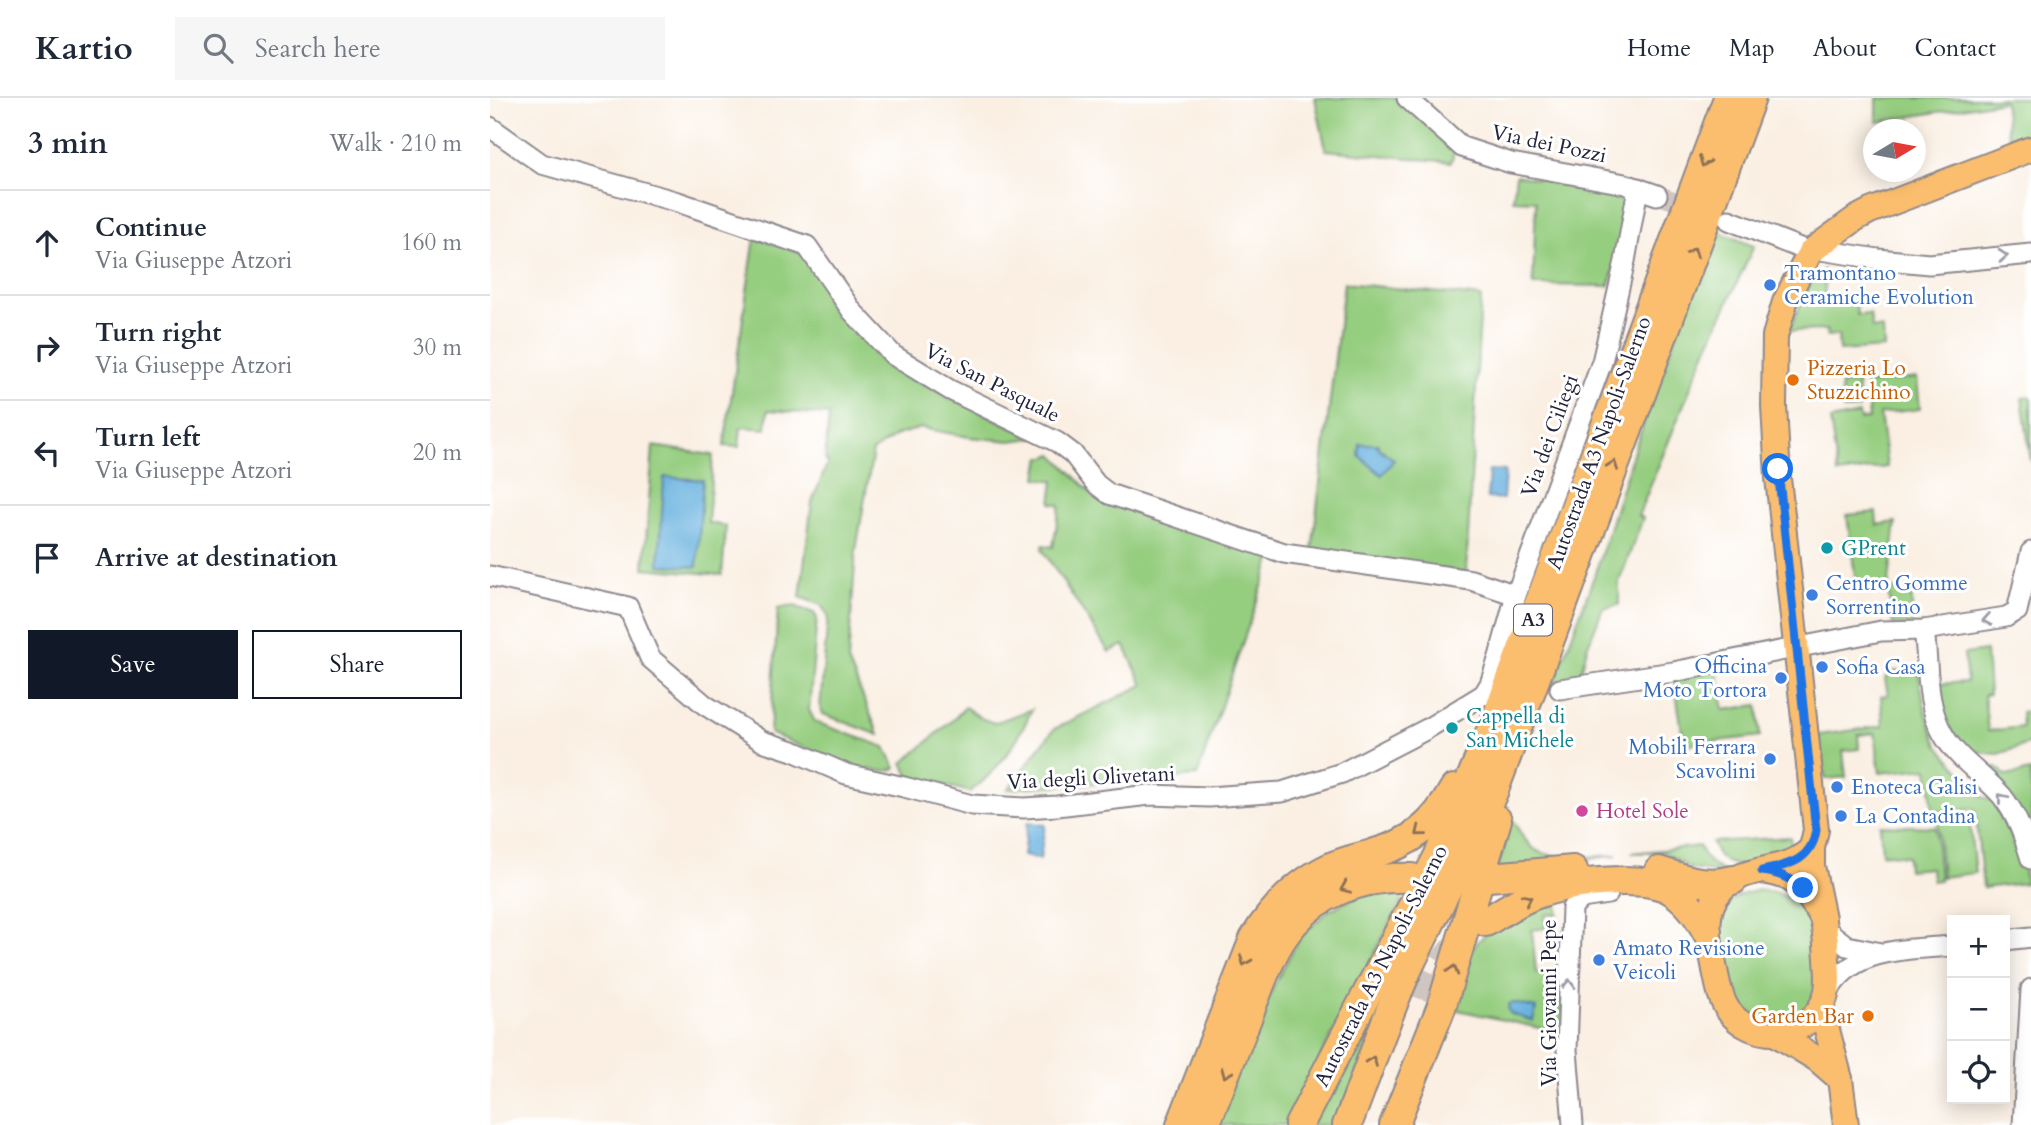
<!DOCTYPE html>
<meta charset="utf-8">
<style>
body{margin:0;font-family:Cardo,serif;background:#f6f6f7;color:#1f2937}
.controls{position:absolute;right:21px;bottom:21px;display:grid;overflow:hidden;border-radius:0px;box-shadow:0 4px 18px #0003}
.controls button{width:63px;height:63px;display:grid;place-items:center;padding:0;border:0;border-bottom:2px solid #e0e1e3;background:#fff;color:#1f2937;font:35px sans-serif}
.compass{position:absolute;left:1373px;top:21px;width:63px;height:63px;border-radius:50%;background:#fff;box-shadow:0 4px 18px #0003;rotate:80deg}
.stop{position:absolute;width:21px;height:21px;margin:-16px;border:5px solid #1a73e8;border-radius:50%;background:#fff}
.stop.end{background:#1a73e8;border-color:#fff;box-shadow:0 2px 7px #0008}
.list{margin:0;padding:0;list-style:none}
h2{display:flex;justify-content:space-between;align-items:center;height:91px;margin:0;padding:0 28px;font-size:30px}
h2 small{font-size:23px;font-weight:400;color:#747a83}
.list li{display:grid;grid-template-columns:46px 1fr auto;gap:21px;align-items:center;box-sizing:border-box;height:105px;padding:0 28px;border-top:2px solid #e0e1e3}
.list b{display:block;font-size:26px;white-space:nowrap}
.list p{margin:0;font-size:23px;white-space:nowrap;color:#747a83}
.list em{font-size:23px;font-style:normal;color:#747a83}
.actions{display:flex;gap:14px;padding:21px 28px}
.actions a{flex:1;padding:16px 0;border:2px solid #111827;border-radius:0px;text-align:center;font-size:24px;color:#111827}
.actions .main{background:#111827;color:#fff}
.icon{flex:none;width:38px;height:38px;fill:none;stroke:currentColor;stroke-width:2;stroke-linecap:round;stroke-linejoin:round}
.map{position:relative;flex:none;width:1541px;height:1027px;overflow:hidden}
header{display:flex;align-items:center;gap:42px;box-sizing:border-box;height:98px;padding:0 35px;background:#fff;border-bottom:2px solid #e0e1e3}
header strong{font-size:33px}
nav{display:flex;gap:38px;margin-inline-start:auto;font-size:24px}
.search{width:490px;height:63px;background:#f6f6f7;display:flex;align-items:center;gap:18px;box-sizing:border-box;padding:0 24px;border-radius:0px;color:#747a83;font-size:26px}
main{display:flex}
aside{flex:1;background:#fff}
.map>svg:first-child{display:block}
.green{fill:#96ce80;stroke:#5c785e;stroke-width:2}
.water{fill:#66b1df;stroke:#446a8d;stroke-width:2}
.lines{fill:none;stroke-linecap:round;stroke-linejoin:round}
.minor-tunnel{stroke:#cfc6c1;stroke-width:19;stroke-dasharray:19 10;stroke-linecap:butt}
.highway-tunnel{stroke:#cfc6c1;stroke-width:28;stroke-dasharray:28 14;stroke-linecap:butt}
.minor-casing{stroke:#8e888e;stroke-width:23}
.major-casing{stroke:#8e888e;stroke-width:28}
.highway-casing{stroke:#8e888e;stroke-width:32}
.minor{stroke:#fff;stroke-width:19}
.major{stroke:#fbbe6e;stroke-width:24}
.highway{stroke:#fbbe6e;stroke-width:28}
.oneway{stroke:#8e7054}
.oneway2{stroke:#9c9ca7}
.route{stroke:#1a73e8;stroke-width:9}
.shop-dot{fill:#3f7fe0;stroke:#fff;stroke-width:2.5}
.food-dot{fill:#e8710a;stroke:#fff;stroke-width:2.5}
.culture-dot{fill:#0f9aa8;stroke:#fff;stroke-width:2.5}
.hotel-dot{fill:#d1479c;stroke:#fff;stroke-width:2.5}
.labels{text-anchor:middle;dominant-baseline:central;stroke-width:6;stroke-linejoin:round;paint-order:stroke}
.shield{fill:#fff;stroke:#646476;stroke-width:2}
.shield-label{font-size:19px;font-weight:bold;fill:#22223b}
.street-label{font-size:21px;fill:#22223b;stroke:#fff}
.shop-label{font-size:21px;fill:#366cbe;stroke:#fff;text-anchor:start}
.food-label{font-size:21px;fill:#c56008;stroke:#fff;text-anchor:start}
.culture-label{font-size:21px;fill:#0d838f;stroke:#fff;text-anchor:start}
.hotel-label{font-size:21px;fill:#b23c85;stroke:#fff;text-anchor:start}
</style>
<header>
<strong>Kartio</strong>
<div class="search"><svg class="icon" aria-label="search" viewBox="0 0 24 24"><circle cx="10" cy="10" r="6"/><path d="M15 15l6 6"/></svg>Search here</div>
<nav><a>Home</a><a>Map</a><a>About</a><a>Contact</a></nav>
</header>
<main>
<aside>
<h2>3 min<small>Walk · 210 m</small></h2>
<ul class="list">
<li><svg class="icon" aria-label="ahead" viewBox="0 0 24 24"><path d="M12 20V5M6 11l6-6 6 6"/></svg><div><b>Continue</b><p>Via Giuseppe Atzori</p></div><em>160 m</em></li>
<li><svg class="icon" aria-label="right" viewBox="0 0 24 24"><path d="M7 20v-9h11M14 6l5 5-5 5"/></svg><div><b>Turn right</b><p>Via Giuseppe Atzori</p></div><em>30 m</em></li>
<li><svg class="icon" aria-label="left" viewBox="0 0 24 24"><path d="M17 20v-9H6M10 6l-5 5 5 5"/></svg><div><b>Turn left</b><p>Via Giuseppe Atzori</p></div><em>20 m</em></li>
<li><svg class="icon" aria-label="arrive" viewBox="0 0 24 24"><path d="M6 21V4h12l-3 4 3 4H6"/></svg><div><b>Arrive at destination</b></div></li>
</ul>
<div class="actions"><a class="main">Save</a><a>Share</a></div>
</aside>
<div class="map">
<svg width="1541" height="1027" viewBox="0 0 1541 1027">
<rect width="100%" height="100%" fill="#fff"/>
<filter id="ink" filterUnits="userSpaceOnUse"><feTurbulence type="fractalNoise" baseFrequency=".0143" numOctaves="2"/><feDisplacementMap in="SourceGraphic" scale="14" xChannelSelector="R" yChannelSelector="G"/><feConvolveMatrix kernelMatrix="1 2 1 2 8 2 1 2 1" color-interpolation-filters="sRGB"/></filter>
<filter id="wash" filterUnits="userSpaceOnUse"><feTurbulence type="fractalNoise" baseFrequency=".00686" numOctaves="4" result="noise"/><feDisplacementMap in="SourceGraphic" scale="28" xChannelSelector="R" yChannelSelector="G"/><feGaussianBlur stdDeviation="1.57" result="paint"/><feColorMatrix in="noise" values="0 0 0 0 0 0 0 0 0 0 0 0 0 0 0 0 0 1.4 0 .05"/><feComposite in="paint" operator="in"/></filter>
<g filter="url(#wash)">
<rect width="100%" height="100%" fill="#faefe2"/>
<!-- green -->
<g class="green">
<polygon points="825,0 908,0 965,51 961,64 836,52"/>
<polygon points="1387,0 1541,0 1541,36 1519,44 1514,3 1387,24"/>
<polygon points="1026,77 1138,97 1127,161 1119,188 1043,187 1046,103 1023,102"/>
<polygon points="1224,132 1264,148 1216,252 1148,418 1153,420 1129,484 1129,507 1113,510 1097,550 1089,582 1064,586 1106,473 1144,352"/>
<polygon points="265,139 311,155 398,263 408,273 544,340 520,343 479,339 431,330 407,337 383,353 366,452 358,563 389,637 333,616 330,610 338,518 331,507 310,499 322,404 338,364 335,362 339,317 278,312 276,331 251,329 249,349 234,348"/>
<polygon points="1334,171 1335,204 1366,202 1367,217 1380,216 1382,230 1393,231 1394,250 1349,253 1348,237 1337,238 1337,232 1299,233 1319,186"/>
<polygon points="854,185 991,199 976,475 822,452"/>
<polygon points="1427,280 1430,311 1390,316 1397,369 1348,376 1340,322 1369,316 1370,322 1379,321 1376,286"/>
<polygon points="1367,285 1369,311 1353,312 1351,286"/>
<polygon points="1541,299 1541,364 1532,300"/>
<polygon points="163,348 223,357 218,425 236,428 232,477 154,470"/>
<polygon points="563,356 607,401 661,416 782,459 707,678 518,691 564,631 653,587 634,547 619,554 552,451 553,447 563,449 570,407 561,405 564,383 547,380 551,359 556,359"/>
<polygon points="1386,414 1387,427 1406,424 1398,492 1421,491 1423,527 1403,527 1398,492 1367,493 1357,417"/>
<path d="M 304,508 L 324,515 L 327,520 L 319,612 L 325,624 L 395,649 L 406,670 C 383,683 305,646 280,635 L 288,510 Z"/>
<polygon points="1496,553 1499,596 1494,597 1498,633 1532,629 1531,614 1541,613 1541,645 1509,656 1484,654 1475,650 1453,623 1447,586 1477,584 1474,556"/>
<polygon points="1226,565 1234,612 1268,607 1270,638 1194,647 1183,574"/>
<polygon points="1428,572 1436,615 1448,647 1492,699 1505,703 1517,721 1533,765 1536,785 1493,790 1485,711 1443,714 1438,670 1390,675 1385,635 1368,637 1369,651 1353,653 1356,679 1335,681 1329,637 1393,628 1391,598 1398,597 1395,581 1399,574"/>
<path d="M 475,609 L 493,621 L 504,625 L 542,611 C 528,644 509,672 480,694 L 419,678 L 413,665 L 465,620 Z"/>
<polygon points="1507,669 1516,678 1541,673 1541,761 1487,674"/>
<path d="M 1021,718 C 1027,729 1033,742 1043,750 C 1059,763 1107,758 1127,757 L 1007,775 Z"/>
<polygon points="1479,719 1485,775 1452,779 1447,722"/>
<polygon points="1390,727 1445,729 1450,782 1442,783 1441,770 1418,772 1417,758 1392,755"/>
<path d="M 1300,739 L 1302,750 L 1296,758 C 1277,762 1246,776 1230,759 C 1226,755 1224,749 1222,744 Z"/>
<path d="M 1209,748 C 1215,763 1225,770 1240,776 L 1202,771 L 1174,754 L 1141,755 Z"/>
<polygon points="919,790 795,1027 724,1027 785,885 810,839 839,812 873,796"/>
<path d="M 1269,792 L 1285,794 L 1306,803 L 1318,814 L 1326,843 L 1330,887 L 1323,902 L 1313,915 L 1287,927 C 1277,923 1264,921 1256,916 C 1235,902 1223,823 1240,804 C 1247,796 1259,795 1269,792 Z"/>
<path d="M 1067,803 L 1068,816 L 1055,817 L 1056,830 L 1042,832 L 1046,875 L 1061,874 L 1073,883 L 1072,935 L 959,910 C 966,892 971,870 981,853 C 997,825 1038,814 1067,803 Z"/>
<polygon points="885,903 893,907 847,1027 819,1027"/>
</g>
<!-- water -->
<g class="water">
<polygon points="870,346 888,346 888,349 904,362 892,377 869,358"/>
<polygon points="999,372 1015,373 1013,401 997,400"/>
<polygon points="174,379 213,382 207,469 169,467"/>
<polygon points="537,725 555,727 550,761 533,758"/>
<polygon points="1024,905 1046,910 1043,923 1021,916 1018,912 1019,906"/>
</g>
</g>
<g filter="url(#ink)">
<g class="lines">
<!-- minor-tunnel -->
<polyline class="minor-tunnel" points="1167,97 1209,111"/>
<!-- highway-tunnel -->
<path class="highway-tunnel" d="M 936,903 C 944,881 952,862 969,846"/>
<!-- minor casing -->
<g class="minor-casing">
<g id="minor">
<polyline points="917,0 972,49 1021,65 1135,86 1167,97"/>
<polyline points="0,29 52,66 188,104 317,148 362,213 403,257 460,292 567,344 583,356 606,386 619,396 794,455 981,482 1026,497"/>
<polyline points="1239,122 1320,154"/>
<polyline points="1324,151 1388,161 1439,166 1541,156"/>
<polyline points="0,478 138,509 160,560 215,607 272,643 303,653 356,676 414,689 482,707 534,710 567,708 659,697 719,699 792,694 852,675 935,632 994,596 1003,597"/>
<path d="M 1434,532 C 1439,567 1435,605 1453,636 C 1467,661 1494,677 1512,698 C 1527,717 1534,738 1541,761"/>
<polyline points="1070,591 1183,574 1391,533 1434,532 1516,519 1527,513 1541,454"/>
<polyline points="994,596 1000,586 1009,559 1026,497 1112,264 1135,163 1148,90"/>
<polyline points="1334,830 1357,848 1391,855"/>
<polyline points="1515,842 1541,839"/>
<path d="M 1337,896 C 1361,849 1416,852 1462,848"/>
<polyline points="1083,1027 1077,952 1082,810 1092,800 1118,796"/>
<polyline points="1533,1027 1541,891"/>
</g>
</g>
<!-- major casing -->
<g class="major-casing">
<g id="major">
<path d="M 1272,773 C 1298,776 1309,784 1323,805 C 1327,811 1332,817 1333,824 C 1336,836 1336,849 1337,861 C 1338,877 1340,892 1332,907 C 1313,943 1261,944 1238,912 C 1230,901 1228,886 1225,872 C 1220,844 1210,815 1232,791 C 1256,765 1296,777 1322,750"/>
<polyline points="1333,820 1322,768 1322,750 1326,732 1288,380 1284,308 1285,238 1295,204 1320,154 1365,121 1380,113 1541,51"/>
<polyline points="1331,909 1350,981 1356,1027"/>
<polyline points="1286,936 1327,961 1350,981"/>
</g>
</g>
<!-- highway casing -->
<g class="highway-casing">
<g id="highway">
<path d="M 1169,773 C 1194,781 1216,789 1243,782"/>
<polyline points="999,779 1083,772"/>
<path d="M 996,824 C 1012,814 1029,802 1047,796 C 1076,785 1151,776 1179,791 C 1197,801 1208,817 1217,834"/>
<path d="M 691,1027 L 764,841 C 783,810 807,785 841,769 C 854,763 869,760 882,756 C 922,745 944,727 964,691"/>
<path d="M 715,1027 C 729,991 744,954 758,918 C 767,895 775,871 787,849 C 816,798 866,778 922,780"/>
<polyline points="809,1027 949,757 1008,616 1238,0"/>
<path d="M 857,1027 C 878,974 896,918 920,866 C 948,808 978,751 1004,692 L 1261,0"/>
<polyline points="904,1027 951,910 1007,722"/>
</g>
</g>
<!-- minor -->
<use href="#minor" class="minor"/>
<!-- major -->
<use href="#major" class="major"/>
<!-- highway -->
<use href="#highway" class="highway"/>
</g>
<!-- one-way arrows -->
<defs><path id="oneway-chevron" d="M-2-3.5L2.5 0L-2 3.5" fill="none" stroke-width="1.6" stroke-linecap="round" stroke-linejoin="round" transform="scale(1.75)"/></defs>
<g class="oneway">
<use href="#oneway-chevron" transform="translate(1214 64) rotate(111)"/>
<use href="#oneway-chevron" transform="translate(1203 154) rotate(-69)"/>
<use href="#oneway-chevron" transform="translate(1123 367) rotate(-70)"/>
<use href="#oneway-chevron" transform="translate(930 734) rotate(141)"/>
<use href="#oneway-chevron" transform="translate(855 790) rotate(157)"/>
<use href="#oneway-chevron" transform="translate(1037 801) rotate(-25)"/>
<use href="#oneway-chevron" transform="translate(755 863) rotate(111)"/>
<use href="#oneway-chevron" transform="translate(963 872) rotate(-73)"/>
<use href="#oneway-chevron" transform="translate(882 963) rotate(-69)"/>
<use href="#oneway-chevron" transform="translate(736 975) rotate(112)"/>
</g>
<g class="oneway2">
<use href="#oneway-chevron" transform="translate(1513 158) rotate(-4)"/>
<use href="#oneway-chevron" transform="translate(1497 522) rotate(170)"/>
<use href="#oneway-chevron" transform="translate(1512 700) rotate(-130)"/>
<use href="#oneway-chevron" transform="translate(1079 886) rotate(-88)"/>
</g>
</g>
<g class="lines" filter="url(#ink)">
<!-- route -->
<path class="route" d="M 1288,371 L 1326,732 C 1322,763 1298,767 1272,773 C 1289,775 1300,780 1313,790"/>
</g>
<!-- markers -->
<g class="shop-dot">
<circle cx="1280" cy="187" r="7"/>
<circle cx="1322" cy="497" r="7"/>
<circle cx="1332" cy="569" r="7"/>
<circle cx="1291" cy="580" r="7"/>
<circle cx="1280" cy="661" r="7"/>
<circle cx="1347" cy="689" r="7"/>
<circle cx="1351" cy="718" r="7"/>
<circle cx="1109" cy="862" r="7"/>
</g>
<g class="food-dot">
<circle cx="1303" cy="282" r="7"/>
<circle cx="1378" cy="918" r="7"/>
</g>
<g class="culture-dot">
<circle cx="1337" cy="450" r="7"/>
<circle cx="962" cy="630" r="7"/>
</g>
<circle class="hotel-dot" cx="1092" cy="713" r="7"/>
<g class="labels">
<!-- shield labels -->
<rect class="shield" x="1024" y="506.5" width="38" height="31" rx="5"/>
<g class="shield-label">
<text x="1043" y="522">A3</text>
</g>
<!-- street labels -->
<g class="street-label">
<text transform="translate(1059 46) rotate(12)">Via dei Pozzi</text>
<text transform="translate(502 285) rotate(27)">Via San Pasquale</text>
<text transform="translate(1060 338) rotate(-70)">Via dei Ciliegi</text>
<text transform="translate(1109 345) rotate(-70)">Autostrada A3 Napoli-Salerno</text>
<text transform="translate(601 680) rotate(-3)">Via degli Olivetani</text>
<text transform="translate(891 868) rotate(-63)">Autostrada A3 Napoli-Salerno</text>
<text transform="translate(1059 905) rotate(-90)">Via Giovanni Pepe</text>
</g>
<!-- shop labels -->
<g class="shop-label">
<text x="1294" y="175">Tramontano<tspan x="1294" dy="24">Ceramiche Evolution</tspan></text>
<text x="1336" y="485">Centro Gomme<tspan x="1336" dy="24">Sorrentino</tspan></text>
<text x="1277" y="568" text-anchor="end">Officina<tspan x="1277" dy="24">Moto Tortora</tspan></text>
<text x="1346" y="569">Sofia Casa</text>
<text x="1266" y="649" text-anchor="end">Mobili Ferrara<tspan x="1266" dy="24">Scavolini</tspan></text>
<text x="1361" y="689">Enoteca Galisi</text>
<text x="1365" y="718">La Contadina</text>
<text x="1123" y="850">Amato Revisione<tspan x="1123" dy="24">Veicoli</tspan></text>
</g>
<!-- food labels -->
<g class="food-label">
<text x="1317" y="270">Pizzeria Lo<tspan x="1317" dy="24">Stuzzichino</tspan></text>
<text x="1364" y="918" text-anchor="end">Garden Bar</text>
</g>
<!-- culture labels -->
<g class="culture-label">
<text x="1351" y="450">GPrent</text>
<text x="976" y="618">Cappella di<tspan x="976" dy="24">San Michele</tspan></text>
</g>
<!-- hotel labels -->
<g class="hotel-label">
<text x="1106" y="713">Hotel Sole</text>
</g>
</g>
</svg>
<div class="controls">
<button>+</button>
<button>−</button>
<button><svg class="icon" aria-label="locate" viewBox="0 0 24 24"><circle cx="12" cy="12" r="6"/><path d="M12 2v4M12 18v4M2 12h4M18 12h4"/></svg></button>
</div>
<svg class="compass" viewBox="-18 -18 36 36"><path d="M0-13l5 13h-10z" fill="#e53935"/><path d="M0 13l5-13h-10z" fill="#747a83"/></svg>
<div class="stop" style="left:1288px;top:371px"></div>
<div class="stop end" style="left:1313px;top:790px"></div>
</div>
</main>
